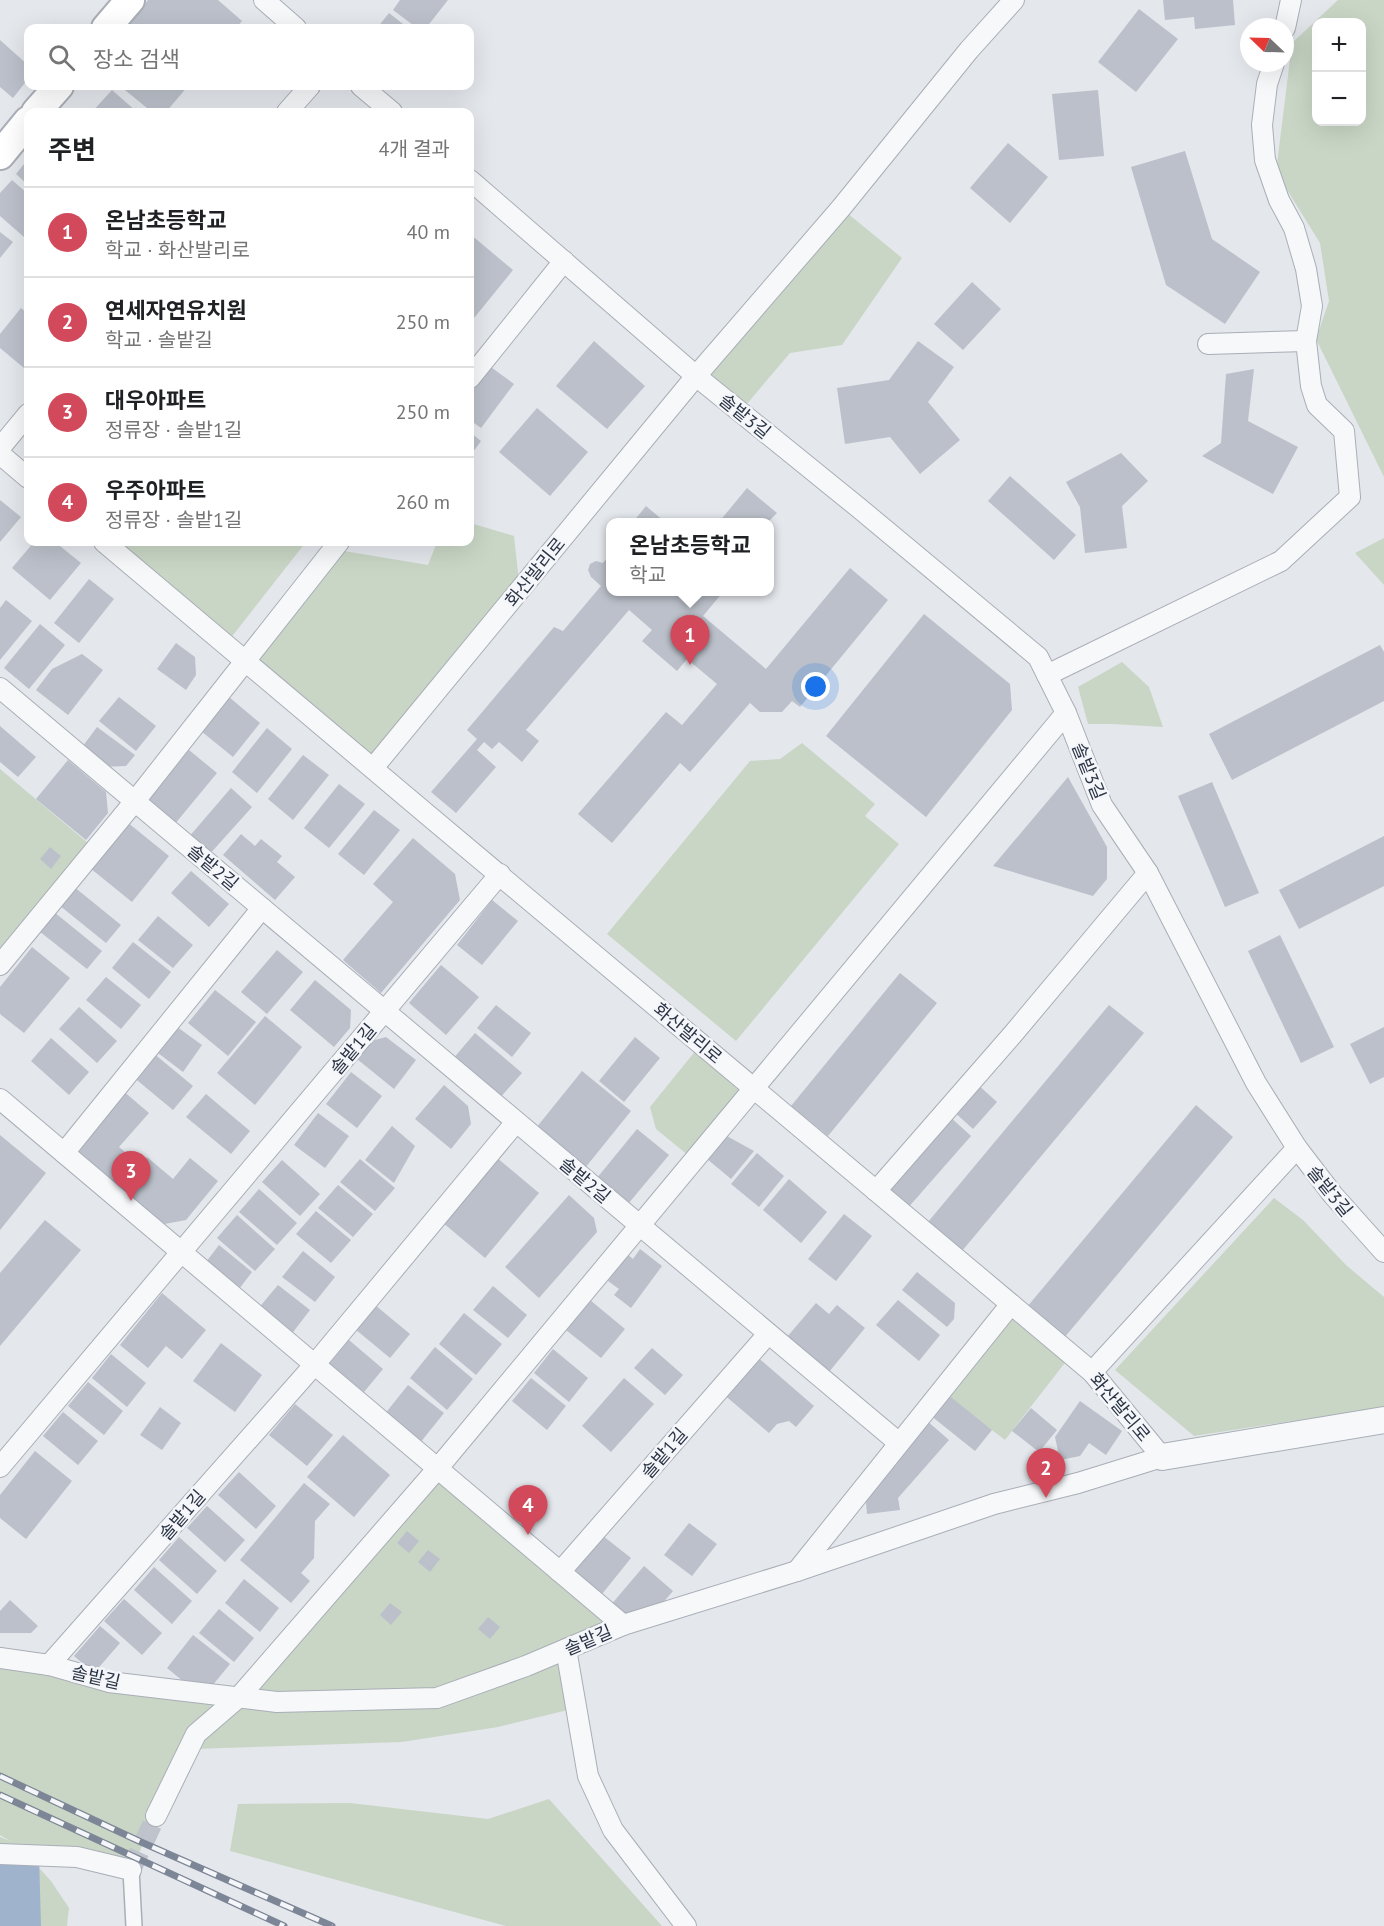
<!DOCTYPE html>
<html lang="ko">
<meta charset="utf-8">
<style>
body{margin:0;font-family:"PT Sans","Noto Sans KR",sans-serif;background:#f6f6f6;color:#202124}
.controls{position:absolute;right:18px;top:18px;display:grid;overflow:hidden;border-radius:12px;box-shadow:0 6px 24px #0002}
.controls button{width:54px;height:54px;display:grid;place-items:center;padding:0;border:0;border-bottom:2px solid #e0e0e0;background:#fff;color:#202124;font:30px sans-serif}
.compass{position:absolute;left:1240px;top:18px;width:54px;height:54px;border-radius:50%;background:#fff;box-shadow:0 6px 24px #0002;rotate:293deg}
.you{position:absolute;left:816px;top:687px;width:21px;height:21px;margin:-15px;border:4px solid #fff;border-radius:50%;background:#1a73e8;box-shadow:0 0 0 9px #1a73e833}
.badge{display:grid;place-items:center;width:39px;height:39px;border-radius:50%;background:#d1495b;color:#fff;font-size:20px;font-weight:700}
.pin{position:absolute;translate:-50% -50px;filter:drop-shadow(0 2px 3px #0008)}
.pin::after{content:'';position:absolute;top:32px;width:21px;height:18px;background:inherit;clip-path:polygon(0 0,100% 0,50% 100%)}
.popup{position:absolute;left:606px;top:518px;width:168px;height:78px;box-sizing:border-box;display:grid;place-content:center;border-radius:12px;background:#fff;filter:drop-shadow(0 2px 4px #0005);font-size:20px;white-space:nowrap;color:#757577}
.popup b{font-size:22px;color:#202124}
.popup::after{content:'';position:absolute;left:50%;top:100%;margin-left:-12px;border:12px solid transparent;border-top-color:#fff}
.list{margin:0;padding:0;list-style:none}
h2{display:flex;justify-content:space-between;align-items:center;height:78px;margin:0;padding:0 24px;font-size:26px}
h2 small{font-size:20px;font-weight:400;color:#757577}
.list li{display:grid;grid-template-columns:39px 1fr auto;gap:18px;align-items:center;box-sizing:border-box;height:90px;padding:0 24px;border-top:2px solid #e0e0e0}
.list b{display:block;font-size:22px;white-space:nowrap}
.list p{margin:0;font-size:20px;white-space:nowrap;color:#757577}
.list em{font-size:20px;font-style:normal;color:#757577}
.icon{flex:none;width:33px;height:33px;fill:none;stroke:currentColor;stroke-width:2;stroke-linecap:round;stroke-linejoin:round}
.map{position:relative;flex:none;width:1384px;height:1926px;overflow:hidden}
.search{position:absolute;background:#fff;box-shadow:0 6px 24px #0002;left:24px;top:24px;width:450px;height:66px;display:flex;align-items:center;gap:15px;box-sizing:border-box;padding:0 21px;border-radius:12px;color:#757577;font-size:22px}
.panel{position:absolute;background:#fff;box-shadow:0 6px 24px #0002;left:24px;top:108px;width:450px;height:438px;border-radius:12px}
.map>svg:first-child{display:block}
.green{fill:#c9d6c5;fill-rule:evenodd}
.water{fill:#9fb4cc}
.building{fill:#bbc0ca}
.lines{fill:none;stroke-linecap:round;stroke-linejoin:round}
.minor-tunnel{stroke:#bfc3cb;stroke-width:20;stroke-dasharray:20 10;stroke-linecap:butt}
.pedestrian-casing{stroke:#a9aeb7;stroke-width:18}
.minor-casing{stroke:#a9aeb7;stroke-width:22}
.tertiary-casing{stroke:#a9aeb7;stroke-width:28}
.secondary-casing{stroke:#a9aeb7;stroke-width:32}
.pedestrian{stroke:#f7f8fa;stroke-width:15}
.minor{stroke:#f7f8fa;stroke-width:20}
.tertiary{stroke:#f7f8fa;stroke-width:26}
.secondary{stroke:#fff;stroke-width:28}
.rail-casing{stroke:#7d8696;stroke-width:7}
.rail{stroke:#f4f6f9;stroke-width:4.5;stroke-dasharray:14;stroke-linecap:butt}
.labels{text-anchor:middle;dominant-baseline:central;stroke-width:5;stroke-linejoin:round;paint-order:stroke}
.street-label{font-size:18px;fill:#2b3445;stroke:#f4f6f9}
</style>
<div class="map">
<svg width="1384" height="1926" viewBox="0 0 1384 1926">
<rect width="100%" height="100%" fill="#e4e7ec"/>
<!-- green -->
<g class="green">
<path d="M 1338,0 L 1384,0 L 1384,477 L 1316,339 L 1329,301 L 1320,243 L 1276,172 L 1292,43 ZM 1316,22 L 1362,22 L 1362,122 L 1316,122 Z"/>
<polygon points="841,208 902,258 842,345 790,353 740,412 696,376"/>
<polygon points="470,523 514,536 520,591 373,768 250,660 338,550 428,565 437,542 470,542"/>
<polygon points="1384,538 1384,585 1355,553"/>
<polygon points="114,542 306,542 230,639"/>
<polygon points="1122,662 1149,687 1163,727 1112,724 1088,724 1078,687"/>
<polygon points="802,743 875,804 865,816 899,844 736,1041 607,934 750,761 780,759"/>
<polygon points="0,769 95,849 0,965"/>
<polygon points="701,1044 754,1088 694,1160 656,1129 650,1107"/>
<polygon points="1274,1198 1303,1220 1346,1265 1384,1297 1384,1407 1194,1436 1115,1370"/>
<polygon points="1011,1304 1071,1355 1005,1440 941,1391"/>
<polygon points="438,1468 623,1625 566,1649 576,1708 498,1727 402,1742 193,1749 156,1816 131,1870 19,1846 51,1881 69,1908 67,1926 0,1926 0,1837 10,1841 0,1835 0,1658 239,1697"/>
<polygon points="549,1799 662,1926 506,1926 230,1851 238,1804 350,1803 488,1819"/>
</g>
<!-- water -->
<polygon class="water" points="0,1854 39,1855 41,1926 0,1926"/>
<!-- building -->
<g class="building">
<polygon points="148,0 218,0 242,21 236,28 124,28"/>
<polygon points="400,0 448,0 426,28 417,28 393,10"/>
<polygon points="1163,0 1233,0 1235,25 1195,29 1194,17 1165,20"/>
<polygon points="1139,9 1178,39 1136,92 1098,62"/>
<polygon points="389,13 408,28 377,28"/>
<polygon points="0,40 28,65 28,79 13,98 0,87"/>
<polygon points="120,86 188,86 166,112 152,112"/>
<polygon points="112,90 137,112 92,112"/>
<polygon points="1098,90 1104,156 1059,160 1052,94"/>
<polygon points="1008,143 1048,177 1010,223 970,188"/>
<polygon points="1185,151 1212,239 1260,272 1225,324 1166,285 1131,167"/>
<polygon points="28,159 28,185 16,174"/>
<polygon points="12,180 28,194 28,232 24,237 0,216 0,193"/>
<polygon points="0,232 13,242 0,258"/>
<polygon points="470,234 513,270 470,323"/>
<polygon points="972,282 1001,309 963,350 934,324"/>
<polygon points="21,308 28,314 28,362 24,368 0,348 0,334"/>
<polygon points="594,341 645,386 607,429 556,386"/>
<polygon points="918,341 954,367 928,402 960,440 920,474 890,437 845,444 837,388 889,380"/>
<polygon points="488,365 514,384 481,428 470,420 470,390"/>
<polygon points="1254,369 1248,421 1298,447 1273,494 1202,456 1221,443 1226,374"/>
<polygon points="537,408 588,452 550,496 499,452"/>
<polygon points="470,432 481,441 470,456"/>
<polygon points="1121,453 1148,481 1122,506 1127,548 1085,553 1080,507 1066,482"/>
<polygon points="1010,476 1076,535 1054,560 988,501"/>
<polygon points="747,488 777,513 768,522 719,522"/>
<polygon points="0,500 21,517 0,542"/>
<polygon points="646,506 665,522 633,522"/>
<polygon points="34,542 55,542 81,563 50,600 12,568"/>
<polygon points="610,554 610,592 723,592 703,616 766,669 850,568 888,600 800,707 792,701 782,712 760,712 750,703 690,772 680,763 612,843 578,814 666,712 682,725 717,684 687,659 677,671 642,641 652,630 629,610 526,730 539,741 522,762 499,742 492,749 484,742 477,750 496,767 456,813 431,792 477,739 467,730 554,627 563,631 601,586 591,577 588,570 590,564 596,561 603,563"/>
<polygon points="89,579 114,599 79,643 54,623"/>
<polygon points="6,600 32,621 0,660 0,608"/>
<polygon points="924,614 1010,684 1012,710 926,817 826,736"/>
<polygon points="40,624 65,645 29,689 4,668"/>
<polygon points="176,643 195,657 196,675 186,690 157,669"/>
<polygon points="1380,645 1384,652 1384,701 1232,780 1209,734"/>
<polygon points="82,654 103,670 68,715 36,690 52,669"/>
<polygon points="119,697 156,726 136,751 99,721"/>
<polygon points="229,697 260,723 233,757 201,731"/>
<polygon points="0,726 36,757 18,777 0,762"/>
<polygon points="97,727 135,755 126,766 102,767 80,750"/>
<polygon points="267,728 292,749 257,793 232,772"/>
<polygon points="189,750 217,773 174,825 146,802"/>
<polygon points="303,755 329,775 293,820 268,799"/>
<polygon points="68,760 106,792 108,813 86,840 36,799"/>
<polygon points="1068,777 1107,847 1107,879 1093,896 993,866"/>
<polygon points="1212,782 1259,893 1225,907 1178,796"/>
<polygon points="339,784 365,804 329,848 304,828"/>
<polygon points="231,788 252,807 208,856 188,838"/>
<polygon points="374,810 400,830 364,875 338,854"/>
<polygon points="127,822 169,856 132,902 90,868"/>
<polygon points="241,834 255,846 261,839 282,856 277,862 295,877 275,900 223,855"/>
<polygon points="1384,836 1384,886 1299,929 1279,890"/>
<polygon points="413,838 455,874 460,900 381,993 343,960 393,902 373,884"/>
<polygon points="50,847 61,856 51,869 40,859"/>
<polygon points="191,871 229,904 209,927 171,893"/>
<polygon points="73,886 121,925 106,943 59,905"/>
<polygon points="492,900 518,921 482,965 457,945"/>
<polygon points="54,912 102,951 87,969 39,931"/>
<polygon points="158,916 193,945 173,968 138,940"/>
<polygon points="1280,935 1334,1047 1301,1063 1248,951"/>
<polygon points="133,942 171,972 149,999 112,968"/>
<polygon points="32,947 70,978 24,1033 0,1014 0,987"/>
<polygon points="277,950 303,972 267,1014 241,992"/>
<polygon points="441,965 479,997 446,1035 409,1003"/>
<polygon points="900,973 937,1003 828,1136 791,1106"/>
<polygon points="106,977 141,1005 121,1029 86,1000"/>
<polygon points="315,980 351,1010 350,1028 334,1047 290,1010"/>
<polygon points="215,990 256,1022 228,1056 188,1023"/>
<polygon points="496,1005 531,1033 512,1057 477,1028"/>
<polygon points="1109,1005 1144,1033 962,1251 928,1222"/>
<polygon points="79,1007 117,1041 97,1063 59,1029"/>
<polygon points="265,1016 302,1047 255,1105 217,1073"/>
<polygon points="173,1024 202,1045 183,1072 154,1050"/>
<polygon points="1384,1027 1384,1077 1370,1084 1350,1044"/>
<polygon points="475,1033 522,1073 498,1100 452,1060"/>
<polygon points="386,1037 416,1060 394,1089 357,1059 371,1041"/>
<polygon points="635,1037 660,1058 624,1102 599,1081"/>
<polygon points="51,1038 89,1072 69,1095 31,1061"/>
<polygon points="152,1052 193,1086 173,1110 132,1076"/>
<polygon points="582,1071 631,1111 585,1168 536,1128"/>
<polygon points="351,1072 382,1096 357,1128 326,1104"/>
<polygon points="976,1083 997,1102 973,1129 952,1110"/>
<polygon points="444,1085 468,1106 471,1124 451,1149 415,1119"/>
<polygon points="122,1090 149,1113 119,1147 140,1164 117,1191 70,1150"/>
<polygon points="206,1094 250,1131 231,1154 186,1117"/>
<polygon points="1196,1105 1233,1137 1064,1338 1027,1307"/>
<polygon points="318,1113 349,1136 325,1168 294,1145"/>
<polygon points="948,1115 971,1136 906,1210 891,1197 891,1180"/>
<polygon points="392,1126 415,1146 394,1183 365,1160"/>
<polygon points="637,1129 669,1155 628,1204 597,1178"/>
<polygon points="0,1135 46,1173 0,1230"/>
<polygon points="725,1135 754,1151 731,1179 706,1158"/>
<polygon points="757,1153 784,1176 759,1207 731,1184"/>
<polygon points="147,1157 173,1179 190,1158 218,1181 186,1220 159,1225 119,1192"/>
<polygon points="496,1157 539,1193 485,1258 442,1222"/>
<polygon points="360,1159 395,1188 375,1211 340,1182"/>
<polygon points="282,1160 320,1194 300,1216 262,1182"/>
<polygon points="789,1179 827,1212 801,1243 763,1210"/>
<polygon points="338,1185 373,1214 353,1237 318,1208"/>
<polygon points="259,1189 297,1223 277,1245 239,1212"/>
<polygon points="569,1195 594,1218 597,1232 539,1298 505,1267"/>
<polygon points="316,1211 351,1240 331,1263 296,1234"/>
<polygon points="844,1214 872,1236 836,1281 808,1259"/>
<polygon points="237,1215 275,1249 255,1271 217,1238"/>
<polygon points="45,1220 81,1250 0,1346 0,1273"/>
<polygon points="219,1245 252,1272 236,1293 203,1266"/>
<polygon points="640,1249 662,1266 631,1308 614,1295 619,1289 608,1281 627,1254 633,1259"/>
<polygon points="303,1251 335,1277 315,1302 282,1277"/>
<polygon points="917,1272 955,1303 954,1319 947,1327 902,1290"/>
<polygon points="278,1285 310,1310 290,1336 257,1310"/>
<polygon points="493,1286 527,1315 508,1338 473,1310"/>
<polygon points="162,1293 206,1330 182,1359 166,1346 148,1368 120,1345"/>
<polygon points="590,1300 625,1329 601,1358 566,1330"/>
<polygon points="898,1300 940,1335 919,1361 876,1325"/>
<polygon points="816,1303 829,1314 837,1305 865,1328 829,1372 787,1337"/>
<polygon points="375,1305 410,1334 390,1358 355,1329"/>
<polygon points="464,1313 502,1344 476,1375 439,1344"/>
<polygon points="349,1340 383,1369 364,1392 329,1364"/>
<polygon points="221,1343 262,1375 235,1412 193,1381"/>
<polygon points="435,1347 473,1379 447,1410 410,1378"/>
<polygon points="652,1348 683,1375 665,1395 634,1368"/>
<polygon points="553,1349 588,1378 569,1402 534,1373"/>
<polygon points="111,1354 146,1383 127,1407 92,1378"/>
<polygon points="755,1355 814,1406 796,1427 789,1421 777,1424 769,1433 722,1393"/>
<polygon points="531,1378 566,1406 547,1430 512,1401"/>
<polygon points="624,1378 654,1404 611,1452 582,1426"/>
<polygon points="88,1382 123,1411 104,1435 68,1406"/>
<polygon points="408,1385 444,1413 420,1443 384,1415"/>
<polygon points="947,1394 992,1430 975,1451 930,1415"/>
<polygon points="1080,1401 1122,1431 1106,1455 1089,1443 1080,1456 1060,1460 1055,1437"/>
<polygon points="295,1404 333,1435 307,1466 269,1435"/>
<polygon points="160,1407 181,1423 162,1450 140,1435"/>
<polygon points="1031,1408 1057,1430 1039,1452 1012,1431"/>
<polygon points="63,1412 98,1441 78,1465 43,1436"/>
<polygon points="926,1420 949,1440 898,1498 900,1510 867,1514 865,1491"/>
<polygon points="343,1435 390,1475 354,1517 307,1477"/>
<polygon points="35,1451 72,1481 26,1539 0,1518 0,1495"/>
<polygon points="239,1472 276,1506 256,1529 218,1495"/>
<polygon points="304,1483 330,1504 315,1521 314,1558 301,1573 310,1581 291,1603 240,1560"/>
<polygon points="207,1506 245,1540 225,1562 187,1528"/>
<polygon points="689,1523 717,1544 692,1576 664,1555"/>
<polygon points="407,1531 419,1541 409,1553 397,1543"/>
<polygon points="603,1536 631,1558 598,1599 578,1582 575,1571"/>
<polygon points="179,1537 217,1571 197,1594 159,1560"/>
<polygon points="428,1550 440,1559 430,1572 418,1562"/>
<polygon points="644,1566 673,1591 661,1605 624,1618 610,1606"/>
<polygon points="154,1567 192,1601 172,1624 134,1590"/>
<polygon points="244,1579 279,1608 260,1632 225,1603"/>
<polygon points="124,1599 162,1633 142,1655 104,1621"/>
<polygon points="10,1600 38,1626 31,1633 0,1633 0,1611"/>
<polygon points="390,1603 402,1612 391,1625 380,1615"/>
<polygon points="219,1609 254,1638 234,1662 199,1633"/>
<polygon points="488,1617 500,1627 490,1639 478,1629"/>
<polygon points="100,1626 120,1643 94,1673 74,1656"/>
<polygon points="193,1635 230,1664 212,1686 189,1686 167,1668"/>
</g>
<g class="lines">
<!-- minor-tunnel -->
<polyline class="minor-tunnel" points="131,1870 156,1816"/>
<!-- pedestrian casing -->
<g class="pedestrian-casing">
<polyline id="pedestrian" points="131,1870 134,1926"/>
</g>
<!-- minor casing -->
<g class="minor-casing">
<g id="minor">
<polyline points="264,0 296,28"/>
<polyline points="1285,28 1291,0"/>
<polyline points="361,86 392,112"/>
<polyline points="287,112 310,86"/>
<polyline points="470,180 696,376 859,508 1038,657 1066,713 1102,805 1148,873 1256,1083 1297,1148 1333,1195 1384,1252"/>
<polyline points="1208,344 1306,341"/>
<polyline points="470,378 564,261"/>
<polyline points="0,448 28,414"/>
<polyline points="0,454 28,478"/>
<polyline points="1047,675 1281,561 1350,497 1344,431 1317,405 1311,386 1306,341 1312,306 1306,269 1294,228 1279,200 1265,160 1262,125 1267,84 1274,63"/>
<polyline points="0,688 899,1443"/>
<polyline points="373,768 696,376 841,208 969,50 1014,0"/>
<polyline points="0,965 135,801 339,542"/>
<polyline points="0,1099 623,1625"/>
<polyline points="64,1153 262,908"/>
<polyline points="876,1191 1013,1034 1148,873"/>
<polyline points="1092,1372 1297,1148"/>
<polyline points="0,1467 500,874"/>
<polyline points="797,1571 1011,1304"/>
<polyline points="560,1572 768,1334"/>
<polyline points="566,1649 588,1776 613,1830 686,1926"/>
<polyline points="0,1658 49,1665 109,1682 277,1702 437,1698 526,1666 623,1625 797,1571 994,1504 1078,1483 1162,1457 1092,1372 429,816 104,542"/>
<polyline points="49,1665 315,1364 516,1122"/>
<polyline points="156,1816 196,1734 239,1697 438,1468 1066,713"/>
<polyline points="0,1854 77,1857 131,1870"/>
</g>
</g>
<!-- tertiary casing -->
<g class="tertiary-casing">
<polyline id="tertiary" points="1162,1457 1384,1420"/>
</g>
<!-- secondary casing -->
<g class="secondary-casing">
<g id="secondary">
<polyline points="106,28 130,0"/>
<polyline points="36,112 59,86"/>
<polyline points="0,155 28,121"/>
</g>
</g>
<!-- pedestrian -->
<use href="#pedestrian" class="pedestrian"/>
<!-- minor -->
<use href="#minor" class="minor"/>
<!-- tertiary -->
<use href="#tertiary" class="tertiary"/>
<!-- secondary -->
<use href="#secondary" class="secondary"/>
<!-- rail casing -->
<g class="rail-casing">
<g id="rail">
<polyline points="0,1776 141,1842 332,1926"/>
<polyline points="0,1795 284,1926"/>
</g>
</g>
<!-- rail -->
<use href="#rail" class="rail"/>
</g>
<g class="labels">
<!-- street labels -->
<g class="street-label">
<text transform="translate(745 416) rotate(39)">솔밭3길</text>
<text transform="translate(535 572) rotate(-51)">화산발리로</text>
<text transform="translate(1089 771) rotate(68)">솔밭3길</text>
<text transform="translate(213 867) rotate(40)">솔밭2길</text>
<text transform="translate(688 1033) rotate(40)">화산발리로</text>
<text transform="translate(353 1049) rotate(-50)">솔밭1길</text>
<text transform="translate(585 1180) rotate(40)">솔밭2길</text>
<text transform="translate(1330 1191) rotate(51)">솔밭3길</text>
<text transform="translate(1120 1407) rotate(50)">화산발리로</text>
<text transform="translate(664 1453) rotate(-49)">솔밭1길</text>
<text transform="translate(182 1515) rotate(-49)">솔밭1길</text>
<text transform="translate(588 1640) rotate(-23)">솔밭길</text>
<text transform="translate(96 1677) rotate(13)">솔밭길</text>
</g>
</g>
</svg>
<div class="controls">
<button>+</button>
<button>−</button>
</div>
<svg class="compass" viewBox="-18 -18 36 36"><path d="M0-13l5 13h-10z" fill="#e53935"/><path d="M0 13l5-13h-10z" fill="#757577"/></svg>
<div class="you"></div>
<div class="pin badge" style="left:690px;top:665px">1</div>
<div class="popup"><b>온남초등학교</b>학교</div>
<div class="pin badge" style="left:1046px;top:1498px">2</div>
<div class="pin badge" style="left:131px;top:1201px">3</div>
<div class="pin badge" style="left:528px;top:1535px">4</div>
<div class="search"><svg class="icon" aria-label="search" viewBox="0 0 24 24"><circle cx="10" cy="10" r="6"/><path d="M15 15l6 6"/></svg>장소 검색</div>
<section class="panel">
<h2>주변<small>4개 결과</small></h2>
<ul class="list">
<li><span class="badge">1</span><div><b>온남초등학교</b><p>학교 · 화산발리로</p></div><em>40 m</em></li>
<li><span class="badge">2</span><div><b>연세자연유치원</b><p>학교 · 솔밭길</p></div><em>250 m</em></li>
<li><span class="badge">3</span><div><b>대우아파트</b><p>정류장 · 솔밭1길</p></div><em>250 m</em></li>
<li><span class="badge">4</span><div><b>우주아파트</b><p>정류장 · 솔밭1길</p></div><em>260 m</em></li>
</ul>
</section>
</div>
